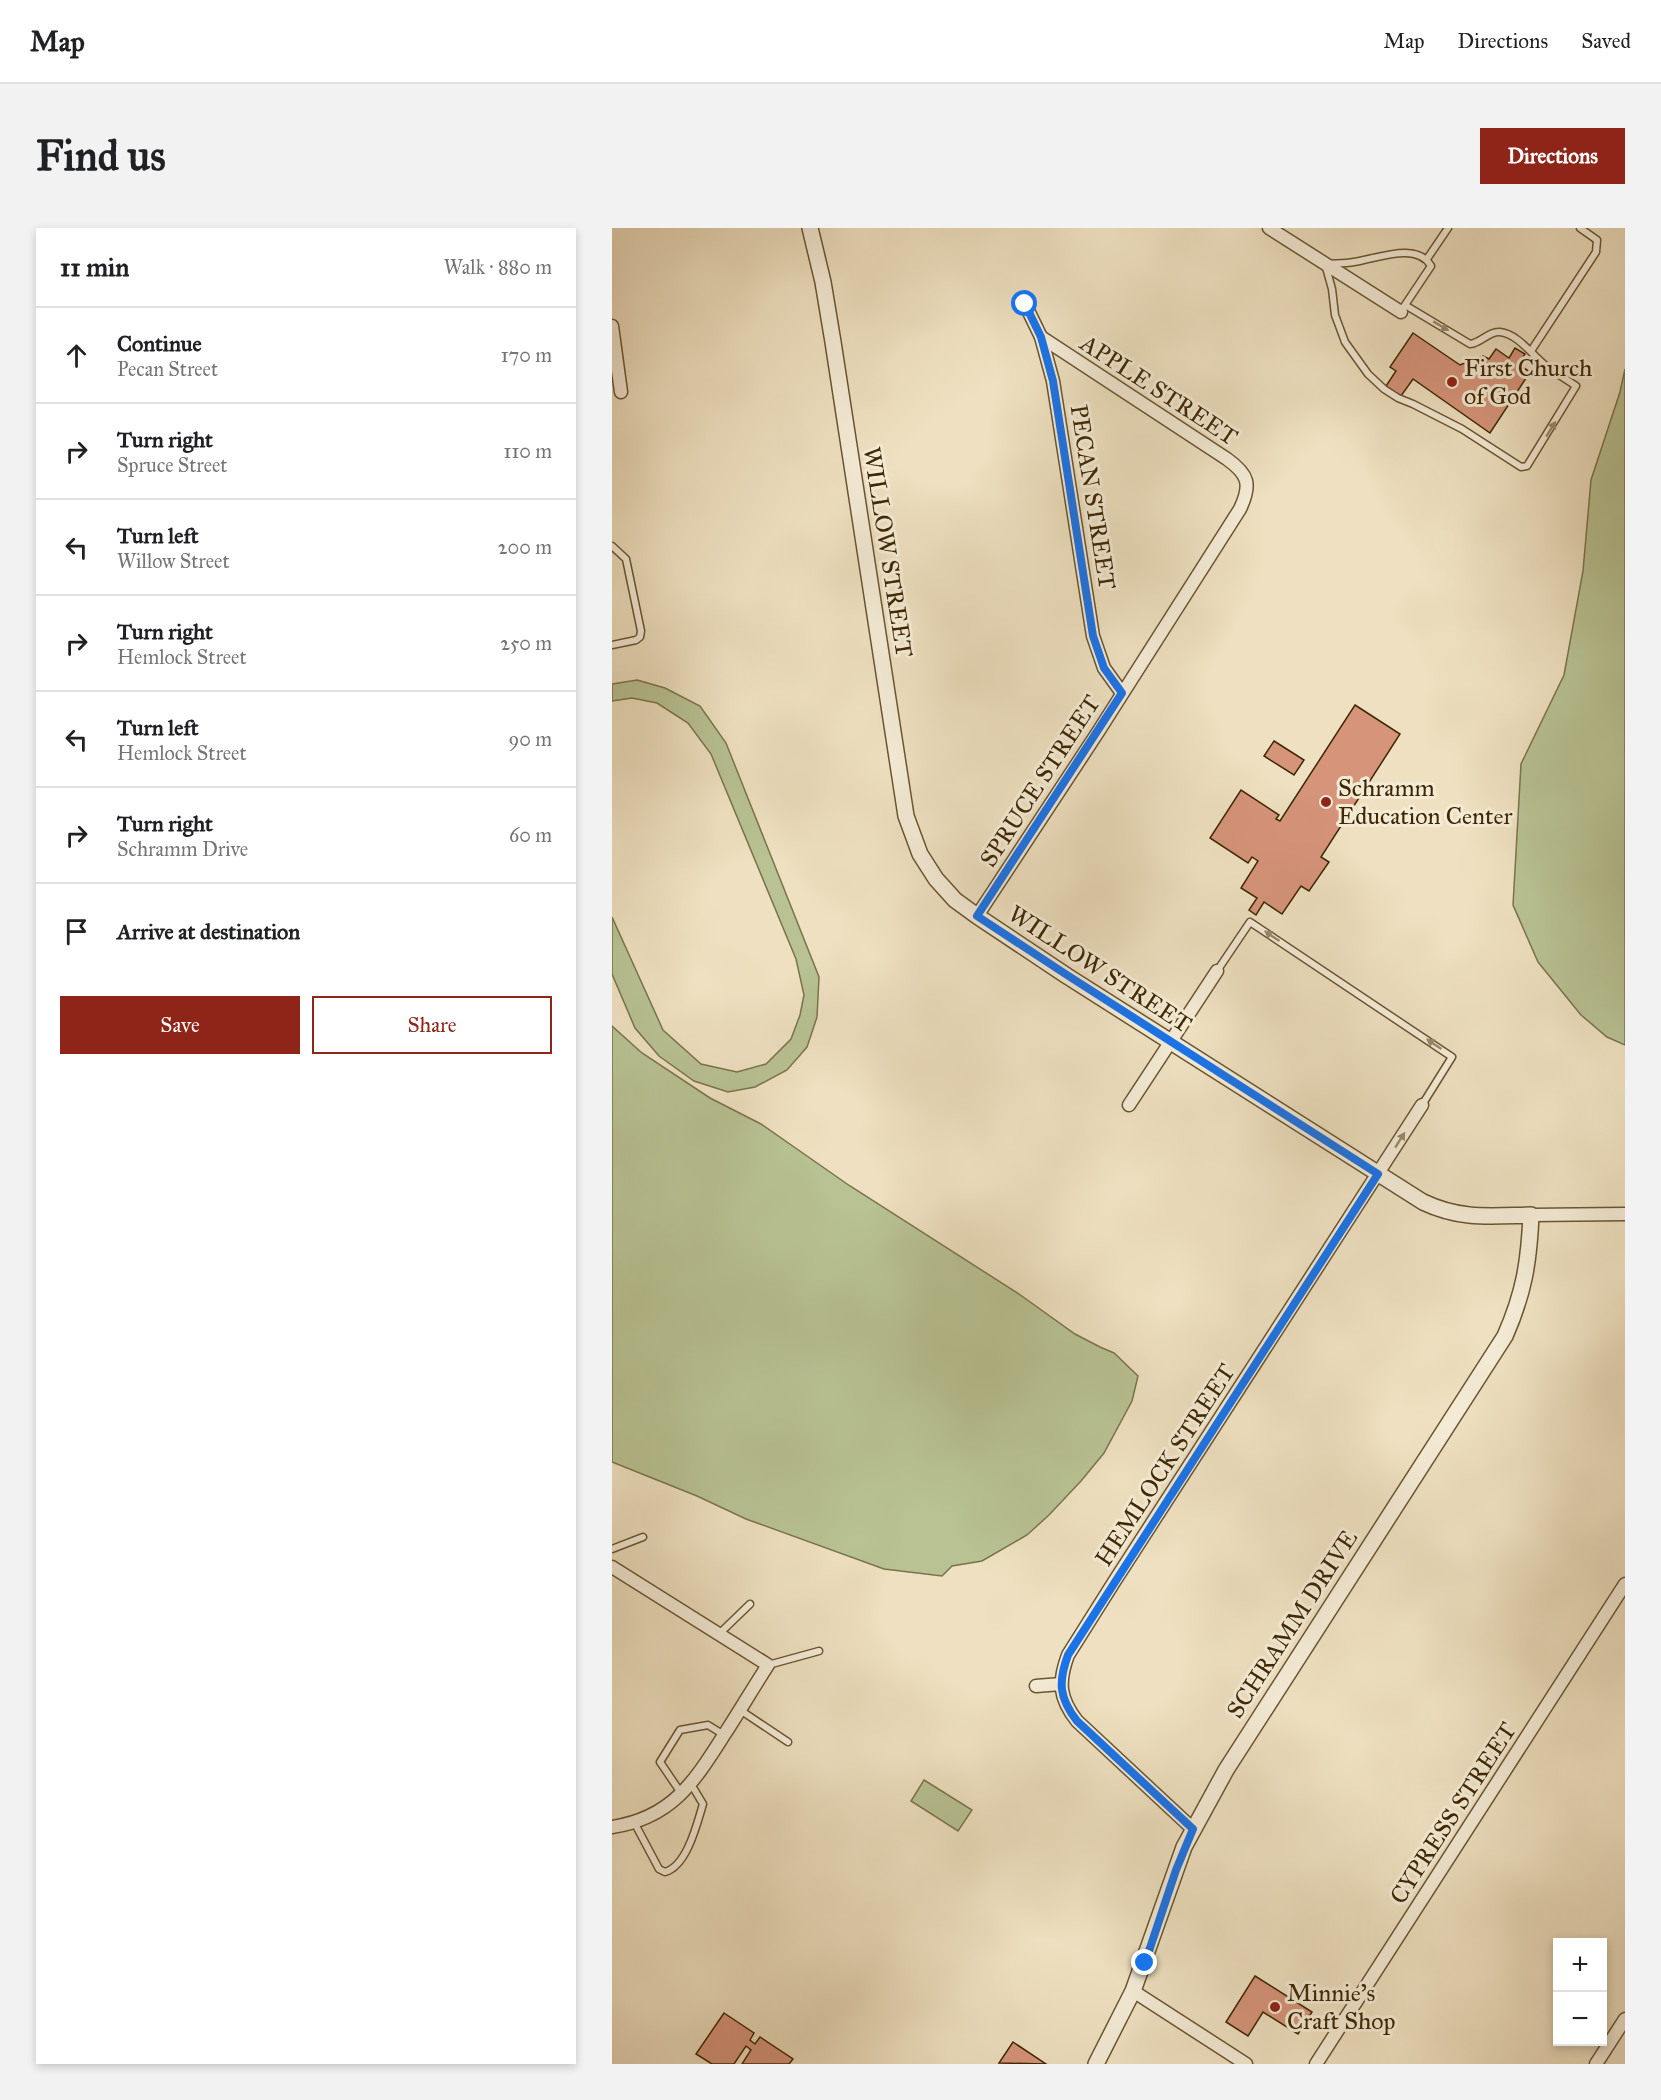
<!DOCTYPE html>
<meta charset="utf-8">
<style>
body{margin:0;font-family:"IM FELL Great Primer",serif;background:#f2f2f2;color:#202124}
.controls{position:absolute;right:18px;bottom:18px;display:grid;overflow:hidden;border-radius:0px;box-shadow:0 3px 9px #0003}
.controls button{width:54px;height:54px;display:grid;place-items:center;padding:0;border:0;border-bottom:2px solid #e0e0e0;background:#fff;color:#202124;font:30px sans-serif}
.stop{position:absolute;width:18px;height:18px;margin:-14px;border:4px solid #1a73e8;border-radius:50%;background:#fff}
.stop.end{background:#1a73e8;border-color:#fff;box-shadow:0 2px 6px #0008}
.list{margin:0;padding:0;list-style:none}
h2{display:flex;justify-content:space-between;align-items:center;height:78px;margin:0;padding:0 24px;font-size:26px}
h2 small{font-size:20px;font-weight:400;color:#757577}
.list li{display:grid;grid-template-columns:39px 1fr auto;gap:18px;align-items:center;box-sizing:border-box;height:96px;padding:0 24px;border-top:2px solid #e0e0e0}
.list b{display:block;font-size:22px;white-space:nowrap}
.list p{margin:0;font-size:20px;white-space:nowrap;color:#757577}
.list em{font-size:20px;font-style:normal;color:#757577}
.actions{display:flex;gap:12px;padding:18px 24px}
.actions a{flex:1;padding:14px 0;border:2px solid #8f2418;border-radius:0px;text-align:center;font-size:21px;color:#8f2418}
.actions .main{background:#8f2418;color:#fff}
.icon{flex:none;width:33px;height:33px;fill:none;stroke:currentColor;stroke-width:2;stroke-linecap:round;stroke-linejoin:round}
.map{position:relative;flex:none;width:1013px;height:1836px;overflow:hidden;border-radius:0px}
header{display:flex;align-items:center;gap:36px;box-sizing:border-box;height:84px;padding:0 30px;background:#fff;border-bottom:2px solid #e0e0e0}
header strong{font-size:28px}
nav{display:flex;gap:33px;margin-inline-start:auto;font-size:21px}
.intro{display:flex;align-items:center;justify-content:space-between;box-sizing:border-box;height:144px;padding:0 36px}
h1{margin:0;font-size:42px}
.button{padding:15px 27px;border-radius:0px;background:#8f2418;color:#fff;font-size:21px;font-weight:700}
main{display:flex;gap:36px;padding:0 36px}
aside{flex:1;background:#fff;border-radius:0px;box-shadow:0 3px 9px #0003}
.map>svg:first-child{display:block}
.green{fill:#b8c293;stroke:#7a744b;stroke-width:1.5}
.building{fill:#d6947b;stroke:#3d2703;stroke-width:1.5}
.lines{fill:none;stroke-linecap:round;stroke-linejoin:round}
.service-casing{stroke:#695532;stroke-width:9}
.minor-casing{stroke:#695532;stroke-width:15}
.tertiary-casing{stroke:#695532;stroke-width:18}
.service{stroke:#f4ebd6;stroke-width:6}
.minor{stroke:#f4ebd6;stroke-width:12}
.tertiary{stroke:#f4ebd6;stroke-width:15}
.oneway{fill:#98896c}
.route{stroke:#1a73e8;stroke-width:8}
.poi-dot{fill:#8f2418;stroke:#f4ebd6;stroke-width:2}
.labels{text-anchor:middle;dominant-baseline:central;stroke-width:6;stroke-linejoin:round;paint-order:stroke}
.poi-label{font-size:24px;fill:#3d2703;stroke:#f4ebd6;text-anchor:start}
.street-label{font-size:24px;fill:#3d2703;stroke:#f4ebd6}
</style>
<header>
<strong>Map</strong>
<nav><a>Map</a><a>Directions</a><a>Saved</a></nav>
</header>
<div class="intro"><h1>Find us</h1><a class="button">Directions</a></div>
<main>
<aside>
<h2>11 min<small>Walk · 880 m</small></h2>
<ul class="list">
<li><svg class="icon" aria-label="ahead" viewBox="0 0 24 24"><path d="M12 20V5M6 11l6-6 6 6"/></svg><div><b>Continue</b><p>Pecan Street</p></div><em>170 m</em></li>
<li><svg class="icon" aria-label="right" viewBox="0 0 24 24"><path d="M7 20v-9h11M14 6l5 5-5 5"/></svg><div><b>Turn right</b><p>Spruce Street</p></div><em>110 m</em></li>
<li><svg class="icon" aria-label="left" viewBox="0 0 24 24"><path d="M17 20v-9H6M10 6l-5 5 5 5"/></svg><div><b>Turn left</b><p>Willow Street</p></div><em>200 m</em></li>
<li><svg class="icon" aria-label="right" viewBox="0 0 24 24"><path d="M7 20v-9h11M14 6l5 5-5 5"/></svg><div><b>Turn right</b><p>Hemlock Street</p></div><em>250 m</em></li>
<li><svg class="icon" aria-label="left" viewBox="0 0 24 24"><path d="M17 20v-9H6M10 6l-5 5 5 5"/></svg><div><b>Turn left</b><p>Hemlock Street</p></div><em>90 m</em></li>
<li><svg class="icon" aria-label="right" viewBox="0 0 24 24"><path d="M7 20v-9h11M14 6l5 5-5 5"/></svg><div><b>Turn right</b><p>Schramm Drive</p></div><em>60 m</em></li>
<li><svg class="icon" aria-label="arrive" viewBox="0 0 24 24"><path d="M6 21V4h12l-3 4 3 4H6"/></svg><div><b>Arrive at destination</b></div></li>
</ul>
<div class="actions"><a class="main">Save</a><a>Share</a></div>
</aside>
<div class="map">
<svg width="1013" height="1836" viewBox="0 0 1013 1836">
<rect width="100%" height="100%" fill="#eee0c0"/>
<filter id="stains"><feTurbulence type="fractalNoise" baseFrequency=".00333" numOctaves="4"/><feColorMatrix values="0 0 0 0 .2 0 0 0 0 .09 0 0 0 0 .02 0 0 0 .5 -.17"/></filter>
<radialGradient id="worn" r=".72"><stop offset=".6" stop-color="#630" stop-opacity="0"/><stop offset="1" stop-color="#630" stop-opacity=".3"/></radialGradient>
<!-- green -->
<g class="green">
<polygon points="1013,141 1013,817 995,809 969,787 926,734 901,677 909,536 952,447 971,343 979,252 1008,164"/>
<polygon points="25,452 53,460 88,478 114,515 207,749 205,789 195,819 175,842 143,859 116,864 82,853 47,828 23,800 0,746 0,689 51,802 89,836 125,844 154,836 179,811 188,787 192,767 184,731 99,526 76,495 45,475 20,470 0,473 0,456"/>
<polygon points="0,798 30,825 98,870 149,896 238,958 407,1066 463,1106 488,1119 502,1125 526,1148 520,1173 492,1225 469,1253 437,1287 415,1307 370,1333 340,1338 330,1348 272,1341 134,1291 85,1268 0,1234"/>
<polygon points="312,1552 360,1582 346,1603 299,1573"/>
</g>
<!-- building -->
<g class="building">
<polygon points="801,105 848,137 868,129 870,130 871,128 877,131 884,121 897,130 903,120 913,126 906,136 918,144 878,205 801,151 789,168 774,158 784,143 778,139"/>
<polygon points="743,477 788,506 709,629 717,634 697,663 689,658 670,686 652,674 644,687 637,682 645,670 629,660 646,633 640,629 636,635 598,610 629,562 667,587 664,591 668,593"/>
<polygon points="662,513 692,532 682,547 652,528"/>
<polygon points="643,1748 700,1784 686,1806 651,1784 636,1808 614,1794"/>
<polygon points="112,1785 142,1805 138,1812 143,1816 148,1809 181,1831 177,1836 130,1836 139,1822 134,1818 122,1836 100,1836 84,1826"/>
<polygon points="401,1814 434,1836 387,1835"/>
</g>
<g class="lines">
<!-- service casing -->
<g class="service-casing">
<g id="service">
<polyline points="815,31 836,0"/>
<path d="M 789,83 L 819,38 C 805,13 764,31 742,34 C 732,36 722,35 713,36 L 720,61 L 723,87 L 733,114 L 756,146 L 772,161 L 786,170 L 801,176 L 850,201 L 909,239 L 915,238 L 964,158 C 954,151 943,145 933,137 C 920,127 906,106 888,104 C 877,103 869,115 858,116 L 793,77"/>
<polyline points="919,123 984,24 985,12 968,0"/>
<polyline points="0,318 14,331 29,403 28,409 24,412 0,417"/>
<polyline points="605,743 638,694 840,829 810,877"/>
<polyline points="0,1321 31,1309"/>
<polyline points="107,1406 138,1376"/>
<polyline points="156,1437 207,1423"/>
<polyline points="128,1482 176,1514"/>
<polyline points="69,1565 48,1534 68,1502 96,1497 112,1507"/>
<path d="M 22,1594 L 47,1641 L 53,1644 C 75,1638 85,1596 91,1576 L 79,1556"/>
</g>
</g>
<!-- minor casing -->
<g class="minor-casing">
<g id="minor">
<polyline points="657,0 789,84"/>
<polyline points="413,76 429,109 441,153 481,408 492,440 510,465"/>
<polyline points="0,98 9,164"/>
<path d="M 365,688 L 486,504 L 628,281 C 640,256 636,246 615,231 L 429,109"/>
<polyline points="517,877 605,743"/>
<polyline points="919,987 1013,986"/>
<path d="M 0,1339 L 156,1437 C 141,1460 127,1484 112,1507 C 82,1554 60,1590 0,1599"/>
<polyline points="424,1458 449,1456"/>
<path d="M 581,1601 L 465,1493 C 447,1470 446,1454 456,1427 L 502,1354 L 810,877"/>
<polyline points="521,1763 634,1836"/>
<polyline points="704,1836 1013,1356"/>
<polyline points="984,1836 1013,1791"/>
</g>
</g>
<!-- tertiary casing -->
<g class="tertiary-casing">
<path id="tertiary" d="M 198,0 L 211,54 L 221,114 L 294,588 L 308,626 L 324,651 L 343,672 L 365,688 L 455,748 L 811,974 C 849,992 878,988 919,987 C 917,1034 912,1065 893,1108 L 614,1542 L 572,1619 L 521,1763 L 484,1836"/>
</g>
<!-- service -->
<use href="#service" class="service"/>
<!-- minor -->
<use href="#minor" class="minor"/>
<!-- tertiary -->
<use href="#tertiary" class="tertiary"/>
</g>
<!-- one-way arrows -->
<defs><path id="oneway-solid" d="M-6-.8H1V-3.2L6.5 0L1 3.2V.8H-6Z" transform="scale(1.5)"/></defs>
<g class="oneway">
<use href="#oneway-solid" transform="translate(829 98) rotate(31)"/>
<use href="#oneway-solid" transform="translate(939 201) rotate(-59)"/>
<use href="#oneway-solid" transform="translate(660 708) rotate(-146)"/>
<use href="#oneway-solid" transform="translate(822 816) rotate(-146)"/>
<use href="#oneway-solid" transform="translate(788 912) rotate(-58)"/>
</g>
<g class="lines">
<!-- route -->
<path class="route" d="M 413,76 L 429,109 L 441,153 L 481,408 L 492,440 L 510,465 L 365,688 L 455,747 L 766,946 L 456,1427 C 446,1454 447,1470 465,1493 L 581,1601 L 564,1642 L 533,1735"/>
</g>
<!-- markers -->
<g class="poi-dot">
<circle cx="840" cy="154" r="6"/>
<circle cx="714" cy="574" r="6"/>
<circle cx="663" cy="1779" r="6"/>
</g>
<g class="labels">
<!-- poi labels -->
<g class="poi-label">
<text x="852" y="140">First Church<tspan x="852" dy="28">of God</tspan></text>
<text x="726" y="560">Schramm<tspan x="726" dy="28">Education Center</tspan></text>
<text x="675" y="1765">Minnie's<tspan x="675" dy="28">Craft Shop</tspan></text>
</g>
<!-- street labels -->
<g class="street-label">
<text transform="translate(547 162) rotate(33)">APPLE STREET</text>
<text transform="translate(481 269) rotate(81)">PECAN STREET</text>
<text transform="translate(276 324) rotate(81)">WILLOW STREET</text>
<text transform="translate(428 553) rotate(-57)">SPRUCE STREET</text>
<text transform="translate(488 741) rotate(33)">WILLOW STREET</text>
<text transform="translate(553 1237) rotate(-57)">HEMLOCK STREET</text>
<text transform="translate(680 1396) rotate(-57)">SCHRAMM DRIVE</text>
<text transform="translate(841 1585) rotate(-57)">CYPRESS STREET</text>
</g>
</g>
<rect width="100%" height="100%" filter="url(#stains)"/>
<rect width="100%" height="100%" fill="url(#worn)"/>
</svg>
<div class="controls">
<button>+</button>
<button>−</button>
</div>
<div class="stop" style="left:413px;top:76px"></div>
<div class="stop end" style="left:533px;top:1735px"></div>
</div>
</main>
